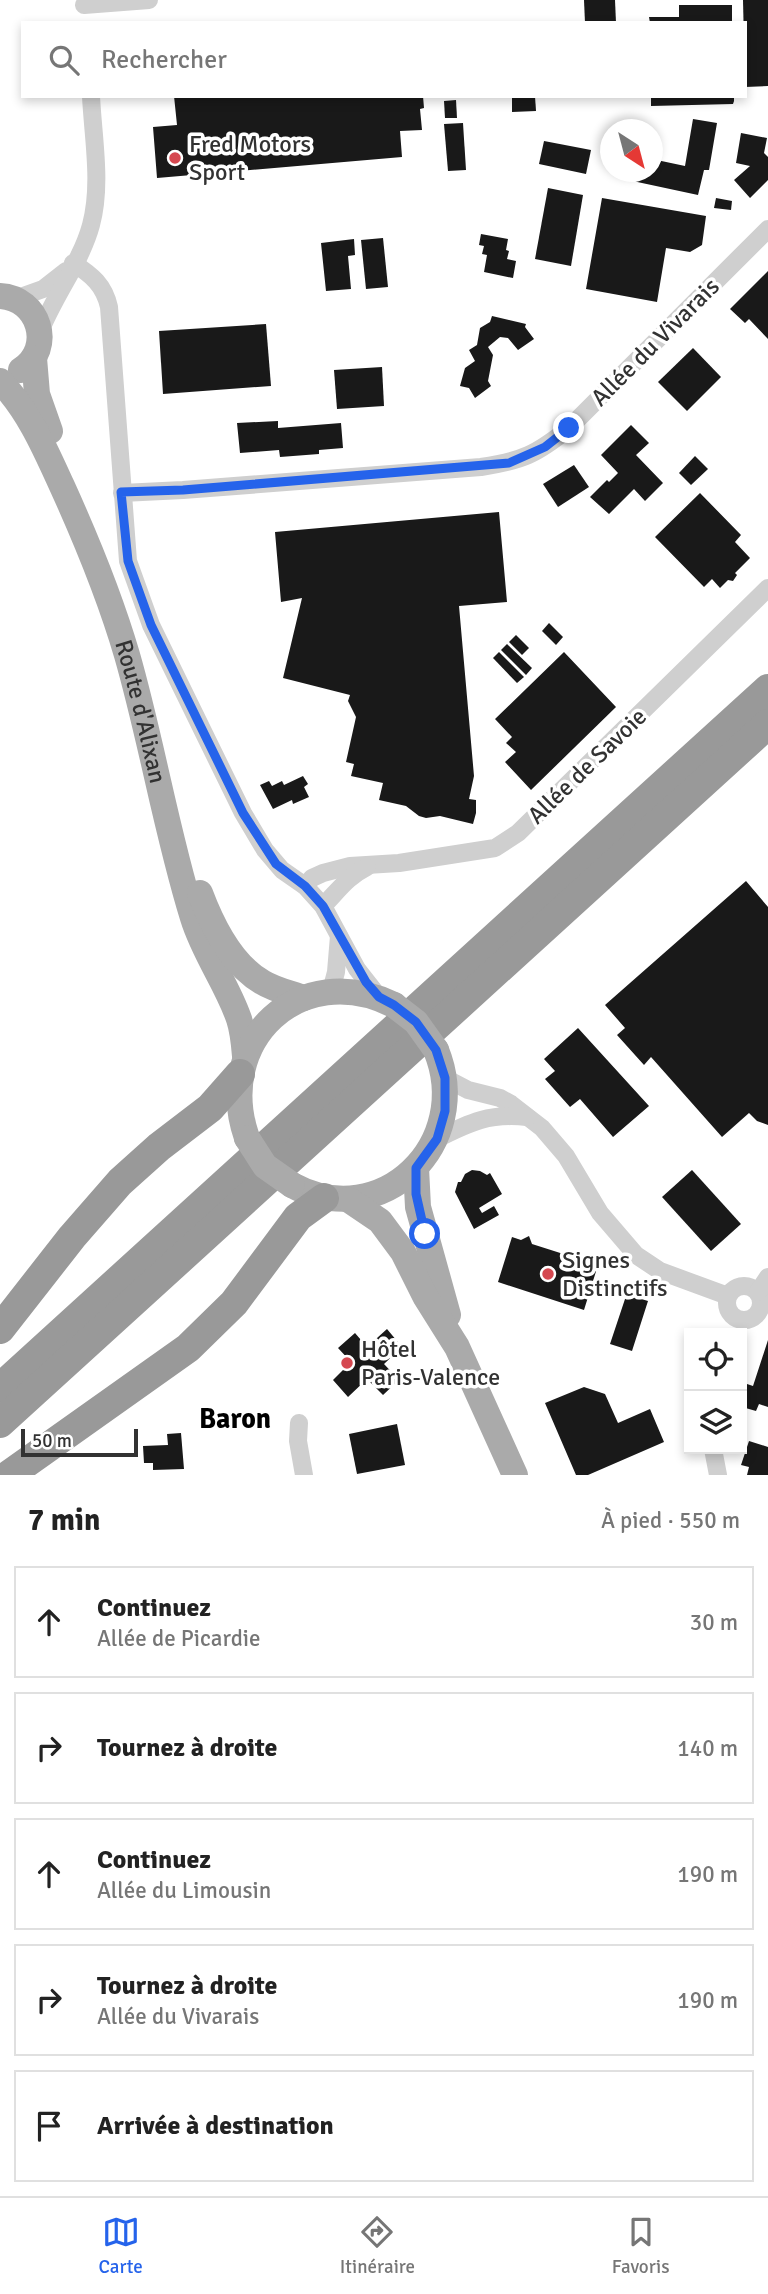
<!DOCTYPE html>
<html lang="fr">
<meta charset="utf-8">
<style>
body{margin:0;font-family:Signika,sans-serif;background:#f6f6f6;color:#222}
.controls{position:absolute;right:21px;bottom:21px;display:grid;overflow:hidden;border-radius:0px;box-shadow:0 4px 10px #0003}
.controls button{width:63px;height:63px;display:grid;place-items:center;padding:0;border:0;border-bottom:2px solid #e0e0e0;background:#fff;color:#222;font:35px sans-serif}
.compass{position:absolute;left:600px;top:119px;width:63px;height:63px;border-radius:50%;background:#fff;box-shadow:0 4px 10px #0003;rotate:144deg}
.scale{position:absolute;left:21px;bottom:18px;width:117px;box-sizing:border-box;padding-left:7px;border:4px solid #323232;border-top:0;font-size:19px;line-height:24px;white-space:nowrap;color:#323232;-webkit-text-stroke:5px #fff;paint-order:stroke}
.stop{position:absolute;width:21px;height:21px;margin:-16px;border:5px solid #2563eb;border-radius:50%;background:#fff}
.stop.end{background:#2563eb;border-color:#fff;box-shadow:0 2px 7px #0008}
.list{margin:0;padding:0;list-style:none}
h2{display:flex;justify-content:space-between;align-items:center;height:91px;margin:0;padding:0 28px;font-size:30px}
h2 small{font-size:23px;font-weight:400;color:#767676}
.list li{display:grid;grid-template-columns:46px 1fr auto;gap:21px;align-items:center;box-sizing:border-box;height:112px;margin:0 14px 14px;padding:0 14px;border:2px solid #e0e0e0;border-radius:0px}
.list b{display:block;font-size:26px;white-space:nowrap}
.list p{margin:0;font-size:23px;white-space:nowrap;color:#767676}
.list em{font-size:23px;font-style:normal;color:#767676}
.icon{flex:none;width:38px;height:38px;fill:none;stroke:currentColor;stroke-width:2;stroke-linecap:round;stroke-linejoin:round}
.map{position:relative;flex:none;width:768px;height:1475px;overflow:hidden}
.search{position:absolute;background:#fff;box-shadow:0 4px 10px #0003;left:21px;right:21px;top:21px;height:77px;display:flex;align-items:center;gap:18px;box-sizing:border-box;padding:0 24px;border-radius:0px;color:#767676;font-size:26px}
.sheet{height:721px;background:#fff}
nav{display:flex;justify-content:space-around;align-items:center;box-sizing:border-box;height:98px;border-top:2px solid #e0e0e0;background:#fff;font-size:19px;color:#767676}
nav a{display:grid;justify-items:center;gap:4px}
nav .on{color:#2563eb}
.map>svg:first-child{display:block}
.building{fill:#191919}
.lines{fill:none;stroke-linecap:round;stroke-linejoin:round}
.street{stroke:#cfcfcf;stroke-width:18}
.primary{stroke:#aaa;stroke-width:26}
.highway{stroke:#999;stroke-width:30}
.primary-bridge{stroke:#aaa;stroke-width:26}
.route{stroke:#2563eb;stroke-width:9}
.poi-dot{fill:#d54850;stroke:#fff;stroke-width:2.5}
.labels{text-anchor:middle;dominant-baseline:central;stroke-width:7;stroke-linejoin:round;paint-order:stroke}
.poi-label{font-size:24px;fill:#323232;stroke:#fff;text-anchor:start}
.street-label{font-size:24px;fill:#323232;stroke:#fff}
.quarter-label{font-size:28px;font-weight:bold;fill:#000;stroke:#fff}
</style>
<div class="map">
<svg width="768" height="1475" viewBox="0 0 768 1475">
<rect width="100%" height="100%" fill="#fff"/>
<!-- building -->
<g class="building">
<polygon points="584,0 615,0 616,23 585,23"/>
<polygon points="743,0 768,0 768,86 745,87"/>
<polygon points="679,5 732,5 732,23 650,23 649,17 679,17"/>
<polygon points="174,96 423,96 424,108 420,109 422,130 400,131 402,157 157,178 153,127 177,125"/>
<polygon points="512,96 535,96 536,111 512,112"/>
<polygon points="651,96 734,96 734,101 733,104 651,106"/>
<polygon points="456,100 457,118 445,118 444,101"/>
<polygon points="693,119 717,123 709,170 704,170 698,195 628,180 630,172 652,172 652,159 685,166"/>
<polygon points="463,123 466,170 448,171 444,124"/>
<polygon points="741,133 767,138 764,153 768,157 768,180 750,198 734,180 750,166 736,163"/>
<polygon points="544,141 591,150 586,174 539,164"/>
<polygon points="548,188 583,195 571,266 535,259"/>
<polygon points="602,198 706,216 702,245 690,252 666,248 657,302 586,289"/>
<polygon points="716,198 732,201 731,210 714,208"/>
<polygon points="481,234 508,239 506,250 509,251 507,259 516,261 513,278 484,272 487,255 482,254 484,246 479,245"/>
<polygon points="383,238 388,287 366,289 361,240"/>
<polygon points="354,239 355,255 348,256 351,289 326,291 321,243"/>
<polygon points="768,271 768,339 749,319 745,323 730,309"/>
<polygon points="492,316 526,324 525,327 534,339 518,350 508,338 500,337 488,347 493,355 488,381 491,386 475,398 469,388 460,386 465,368 475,361 469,350 477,345 480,328 490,322"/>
<polygon points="266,324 271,386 163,394 159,331"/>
<polygon points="693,348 721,377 687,411 658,382"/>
<polygon points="382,367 384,406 337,409 334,370"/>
<polygon points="278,421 278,428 341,423 343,448 319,450 319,454 280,457 279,450 240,453 237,423"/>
<polygon points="631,425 649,443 636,455 663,483 645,501 634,489 609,514 590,497 607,480 609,482 618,473 601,455"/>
<polygon points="695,456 708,469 691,485 679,473"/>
<polygon points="574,465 589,487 558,507 543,484"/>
<polygon points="700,493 741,535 735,542 750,558 735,573 737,575 733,581 728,580 720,588 712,579 704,587 655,537"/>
<polygon points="499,512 507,602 459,606 474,776 469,799 476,800 476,813 473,824 440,816 426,818 419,816 406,806 379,800 383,783 351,776 354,764 346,762 356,717 348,701 350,695 283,678 302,598 281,602 275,532"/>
<polygon points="549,623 563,637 556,645 542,631"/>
<polygon points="516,635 529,648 522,655 509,642"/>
<polygon points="507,644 532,668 526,675 501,650"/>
<polygon points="499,652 524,677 517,683 493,658"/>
<polygon points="564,652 616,707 531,790 505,762 516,752 506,743 512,737 495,719"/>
<polygon points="303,776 308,784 304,787 309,797 293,804 292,800 273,809 260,785 269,781 272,786 282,781 284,785"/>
<polygon points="746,881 768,907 768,1125 757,1121 749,1113 722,1137 651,1057 644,1065 617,1035 625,1028 605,1005"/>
<polygon points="578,1028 649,1106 613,1137 580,1099 570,1107 545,1079 555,1071 544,1059"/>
<polygon points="472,1170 480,1171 487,1175 490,1173 502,1194 479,1208 482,1213 494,1206 499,1215 474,1229 455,1192 458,1182 461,1182 465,1174"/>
<polygon points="692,1170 741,1224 711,1251 662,1197"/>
<polygon points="529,1236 532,1244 598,1265 584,1310 498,1282 512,1237 521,1240"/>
<polygon points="628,1290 632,1291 635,1297 648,1301 632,1351 610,1344"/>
<polygon points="387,1329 402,1347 384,1364 399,1380 383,1395 367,1379 348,1397 333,1380 351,1362 338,1348 355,1333 367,1347"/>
<polygon points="768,1340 768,1407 759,1404 756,1411 742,1407 742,1401 747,1384 753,1386"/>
<polygon points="584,1387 605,1394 618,1423 650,1409 664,1442 588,1475 576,1475 545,1403"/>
<polygon points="397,1424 405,1465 357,1474 349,1434"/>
<polygon points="181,1433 184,1469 153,1470 153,1463 144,1463 143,1446 168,1445 167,1434"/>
<polygon points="749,1441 768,1447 768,1475 747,1475 749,1467 741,1465"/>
</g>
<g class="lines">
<!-- street -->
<g class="street">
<polyline points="84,5 149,0"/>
<path d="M 73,263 C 92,275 104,285 109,307 L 128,561 L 151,625 L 243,813 L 265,850 L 282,870 L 305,886 L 323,906 L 357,969 L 379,997"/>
<polyline points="15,299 43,289 66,271"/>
<path d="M 40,332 C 54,296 81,262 91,225 C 102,184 93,138 91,96"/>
<path d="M 122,493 L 183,490 L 481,467 C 522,461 537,454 569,428 L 768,229"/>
<polyline points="305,886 312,878 323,873 350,866 399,863 495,848 518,833 768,588"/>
<path d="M 323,906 C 338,891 347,877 367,867"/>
<polyline points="331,991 336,972 339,936"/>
<polyline points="445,1078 468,1090 500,1098 511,1104 542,1128 566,1156 600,1213 636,1255 660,1271 728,1296"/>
<path d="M 437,1139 C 470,1122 490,1113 527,1117"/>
<circle cx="744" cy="1303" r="17"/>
<polyline points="758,1292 768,1277"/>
<polyline points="299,1423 298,1441 304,1475"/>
<polyline points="713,1449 718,1475"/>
</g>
<!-- primary -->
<g class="primary">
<path d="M 0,296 C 39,298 55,348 21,370"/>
<polyline points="34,358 37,394 50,431"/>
<path id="s1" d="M 0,381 C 29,411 45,449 62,486 C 87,541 110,597 127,655 C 152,742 166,831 193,918 C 204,954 227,984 239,1019 C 243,1031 244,1044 245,1056"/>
<path d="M 200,893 C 212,925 231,964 262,982 C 275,990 290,993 304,998"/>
<path d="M 247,1138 C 213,1041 300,958 394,1005"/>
<polyline points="416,1168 418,1207 448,1315"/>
<path d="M 292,1185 C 382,1234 474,1143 436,1050"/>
<polyline points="349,1200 380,1221 403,1252 425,1296 457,1347 515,1475"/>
</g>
<!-- highway -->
<g class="highway">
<polyline points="0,1329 72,1237 120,1182 159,1147 210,1108 240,1074"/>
<polyline points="0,1388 768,689"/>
<polyline points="0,1423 768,724"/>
<polyline points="9,1475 188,1348 234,1303 298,1217 324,1198"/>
</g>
<!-- primary-bridge -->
<g class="primary-bridge">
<polyline points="394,1005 416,1022 436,1050"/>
<polyline points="247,1138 265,1166 292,1185"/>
</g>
</g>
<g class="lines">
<!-- route -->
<polyline class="route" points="425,1234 416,1194 416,1168 437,1139 445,1111 445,1078 436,1050 416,1022 394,1005 379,997 366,982 323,906 305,886 276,864 243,813 151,625 128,561 121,492 183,490 509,463 545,447 569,428"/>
</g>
<!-- markers -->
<g class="poi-dot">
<circle cx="175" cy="158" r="7"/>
<circle cx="548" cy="1274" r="7"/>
<circle cx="347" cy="1363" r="7"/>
</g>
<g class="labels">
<!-- poi labels -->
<g class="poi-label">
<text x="189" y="144">Fred Motors<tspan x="189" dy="28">Sport</tspan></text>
<text x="562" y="1260">Signes<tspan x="562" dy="28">Distinctifs</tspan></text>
<text x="361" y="1349">Hôtel<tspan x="361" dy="28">Paris-Valence</tspan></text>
</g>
<!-- street labels -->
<g class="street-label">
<text transform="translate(655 342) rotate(-45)">Allée du Vivarais</text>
<text stroke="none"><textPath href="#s1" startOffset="362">Route d'Alixan</textPath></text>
<text transform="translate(587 766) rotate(-44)">Allée de Savoie</text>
</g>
<!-- quarter labels -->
<g class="quarter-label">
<text x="235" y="1419">Baron</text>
</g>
</g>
</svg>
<div class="controls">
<button><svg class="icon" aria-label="locate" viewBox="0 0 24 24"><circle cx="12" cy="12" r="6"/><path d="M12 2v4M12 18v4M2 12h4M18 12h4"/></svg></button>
<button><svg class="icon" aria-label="layers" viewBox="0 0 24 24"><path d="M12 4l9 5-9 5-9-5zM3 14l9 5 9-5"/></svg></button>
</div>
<svg class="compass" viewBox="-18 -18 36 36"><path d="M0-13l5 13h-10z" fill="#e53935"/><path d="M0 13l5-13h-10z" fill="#767676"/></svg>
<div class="scale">50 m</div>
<div class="stop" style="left:425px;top:1234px"></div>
<div class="stop end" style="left:569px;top:428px"></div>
<div class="search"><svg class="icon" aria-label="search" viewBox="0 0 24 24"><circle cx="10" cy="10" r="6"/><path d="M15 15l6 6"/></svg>Rechercher</div>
</div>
<section class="sheet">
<h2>7 min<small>À pied · 550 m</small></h2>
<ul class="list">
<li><svg class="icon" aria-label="ahead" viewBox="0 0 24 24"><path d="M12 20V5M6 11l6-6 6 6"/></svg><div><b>Continuez</b><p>Allée de Picardie</p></div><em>30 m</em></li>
<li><svg class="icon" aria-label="right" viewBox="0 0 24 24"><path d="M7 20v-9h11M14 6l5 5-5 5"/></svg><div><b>Tournez à droite</b></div><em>140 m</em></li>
<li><svg class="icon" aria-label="ahead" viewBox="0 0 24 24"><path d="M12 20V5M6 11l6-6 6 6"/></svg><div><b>Continuez</b><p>Allée du Limousin</p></div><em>190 m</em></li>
<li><svg class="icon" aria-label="right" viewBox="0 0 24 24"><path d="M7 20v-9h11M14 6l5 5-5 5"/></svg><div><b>Tournez à droite</b><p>Allée du Vivarais</p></div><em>190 m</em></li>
<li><svg class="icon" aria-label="arrive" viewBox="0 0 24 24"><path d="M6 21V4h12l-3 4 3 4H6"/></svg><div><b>Arrivée à destination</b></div></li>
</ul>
</section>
<nav>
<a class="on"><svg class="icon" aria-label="map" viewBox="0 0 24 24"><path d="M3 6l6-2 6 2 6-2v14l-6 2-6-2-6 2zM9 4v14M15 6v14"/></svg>Carte</a>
<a><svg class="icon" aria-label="directions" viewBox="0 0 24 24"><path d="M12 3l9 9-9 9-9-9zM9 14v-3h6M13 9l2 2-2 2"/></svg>Itinéraire</a>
<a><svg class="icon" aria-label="saved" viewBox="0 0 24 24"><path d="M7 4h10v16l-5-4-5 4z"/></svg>Favoris</a>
</nav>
